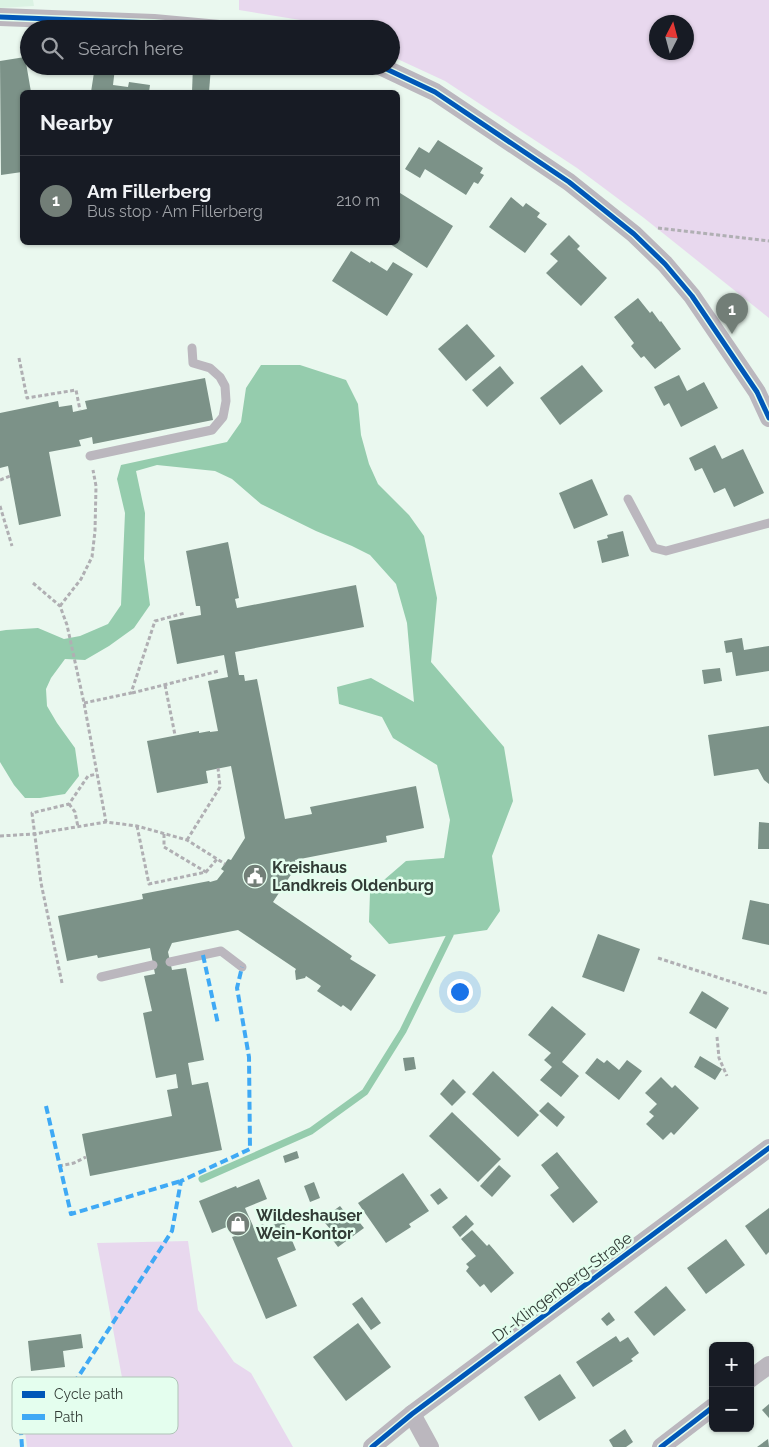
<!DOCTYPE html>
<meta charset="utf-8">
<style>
body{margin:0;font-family:Raleway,sans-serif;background:#20242c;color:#f1f3f6}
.controls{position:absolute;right:15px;bottom:15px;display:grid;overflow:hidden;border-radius:8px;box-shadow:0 1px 4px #0004}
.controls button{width:45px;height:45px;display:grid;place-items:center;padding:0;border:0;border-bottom:1px solid #363941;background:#171b24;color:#f1f3f6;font:25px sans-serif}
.compass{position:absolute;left:649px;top:15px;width:45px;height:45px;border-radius:50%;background:#171b24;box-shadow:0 1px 4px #0004;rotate:6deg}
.you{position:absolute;left:459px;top:991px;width:18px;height:18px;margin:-12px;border:4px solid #fff;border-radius:50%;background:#1a73e8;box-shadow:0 0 0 8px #1a73e833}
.badge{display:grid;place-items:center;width:32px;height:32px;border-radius:50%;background:#727e77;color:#fff;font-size:16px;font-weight:700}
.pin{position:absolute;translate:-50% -41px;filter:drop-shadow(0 1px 2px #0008)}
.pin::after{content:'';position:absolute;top:26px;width:18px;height:15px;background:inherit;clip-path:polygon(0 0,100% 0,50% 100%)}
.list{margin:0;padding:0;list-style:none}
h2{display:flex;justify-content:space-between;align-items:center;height:65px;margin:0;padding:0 20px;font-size:21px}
h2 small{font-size:16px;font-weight:400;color:#9ea1a6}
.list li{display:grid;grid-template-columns:32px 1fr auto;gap:15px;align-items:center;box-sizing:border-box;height:90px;padding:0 20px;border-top:1px solid #363941}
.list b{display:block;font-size:19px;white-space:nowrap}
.list p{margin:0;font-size:16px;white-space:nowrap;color:#9ea1a6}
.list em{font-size:16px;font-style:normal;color:#9ea1a6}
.icon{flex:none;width:28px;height:28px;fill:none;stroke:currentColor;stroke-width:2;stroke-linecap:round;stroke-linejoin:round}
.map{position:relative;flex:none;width:769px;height:1447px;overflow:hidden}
.search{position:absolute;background:#171b24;box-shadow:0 1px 4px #0004;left:20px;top:20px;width:380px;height:55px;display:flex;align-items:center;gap:12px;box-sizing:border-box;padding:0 18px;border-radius:28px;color:#9ea1a6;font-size:19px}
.panel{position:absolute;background:#171b24;box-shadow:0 1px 4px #0004;left:20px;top:90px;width:380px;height:155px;border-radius:8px}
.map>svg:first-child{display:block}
.built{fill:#dbf2e3}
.green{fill:#e8d8ee;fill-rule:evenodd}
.water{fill:#95ccad}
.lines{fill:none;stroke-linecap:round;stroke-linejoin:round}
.stream{stroke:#95ccad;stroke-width:7}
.building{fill:#7c9288}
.path{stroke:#b0afb3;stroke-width:3;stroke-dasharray:4 2.5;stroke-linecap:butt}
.service{stroke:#bbb7be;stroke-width:9}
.minor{stroke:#bbb7be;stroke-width:18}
.quiet{stroke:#3fa9f5;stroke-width:4;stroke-dasharray:8 4;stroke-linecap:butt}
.cycleway-casing{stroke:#e4feee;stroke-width:8}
.cycleway{stroke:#0057b8;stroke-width:5}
.labels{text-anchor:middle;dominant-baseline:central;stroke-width:5;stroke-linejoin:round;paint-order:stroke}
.poi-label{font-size:16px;font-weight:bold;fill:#323c36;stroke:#e4feee;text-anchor:start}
.street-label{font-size:16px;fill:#323c36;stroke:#e4feee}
.key{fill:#e4feee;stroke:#afc4b7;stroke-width:1}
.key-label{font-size:14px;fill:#323c36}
</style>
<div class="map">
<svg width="769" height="1447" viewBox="0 0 769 1447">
<rect width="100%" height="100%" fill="#eaf8ef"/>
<!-- built -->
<polygon class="built" points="0,0 33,0 34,6 0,8"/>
<!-- green -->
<g class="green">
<path d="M 239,0 L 769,0 L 769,318 L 644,218 L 577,168 L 445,81 L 391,56 L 391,29 L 332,29 L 319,23 L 239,10 ZM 686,22 L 686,52 L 656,52 L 656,22 Z"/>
<polygon points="188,1241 198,1310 234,1362 251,1373 293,1447 27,1447 22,1408 126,1399 97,1243"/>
</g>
<!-- water -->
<polygon class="water" points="261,365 300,365 346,380 358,404 361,435 369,464 378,484 409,515 424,536 437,598 431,662 504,747 513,801 492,856 500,911 487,930 389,944 369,922 370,892 406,861 444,858 450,820 437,765 393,738 382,717 339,704 337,687 371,678 414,702 407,623 396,584 370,555 352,546 316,531 261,504 232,479 215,471 157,465 136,471 145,513 144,559 150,605 134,628 109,646 85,660 65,659 51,678 46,689 47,706 57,723 75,748 79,776 65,794 40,798 25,798 14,785 0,762 0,631 6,630 38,628 64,639 80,636 108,624 121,605 125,513 117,479 121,465 227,442 241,422 246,388"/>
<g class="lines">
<!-- stream -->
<polyline class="stream" points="202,1179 311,1131 365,1092 403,1031 450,935"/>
</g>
<!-- building -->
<g class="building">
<polygon points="25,57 31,92 22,92 22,96 21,96 22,106 22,172 1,175 0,61"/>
<polygon points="95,66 115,68 113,85 128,87 129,82 150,85 149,92 91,92"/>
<polygon points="193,66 211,67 209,92 192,92"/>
<polygon points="438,140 483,168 480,173 484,175 478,184 474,182 466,195 425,169 420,178 405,169 419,147 429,153"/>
<polygon points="400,193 453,226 427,268 387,242 398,242 398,197"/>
<polygon points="511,197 523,207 526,203 540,213 537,217 547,224 525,253 489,227"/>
<polygon points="569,235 580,246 577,249 607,278 581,306 546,273 558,261 550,254"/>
<polygon points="351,251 370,263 371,261 387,271 393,262 413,274 387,316 332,281"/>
<polygon points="638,298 650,313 652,311 660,322 661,321 681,349 655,369 644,356 641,358 631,346 634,343 614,317"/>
<polygon points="467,324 495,356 466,381 438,349"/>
<polygon points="582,365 603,391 560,425 540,398"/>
<polygon points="500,366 514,383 487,407 472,390"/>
<polygon points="679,375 687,391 704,382 718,408 681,427 669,403 664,406 654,387"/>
<polygon points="205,378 213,420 93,444 92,437 79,440 81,446 49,452 61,516 19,525 8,466 0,468 0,413 58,401 59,407 72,405 73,412 87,409 85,401"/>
<polygon points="715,445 722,459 743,449 764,493 734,507 725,488 714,493 702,468 695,471 689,458"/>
<polygon points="592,479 608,515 574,529 559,493"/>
<polygon points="623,531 629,556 602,563 597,541 608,538 607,535"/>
<polygon points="228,542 239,598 235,599 237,608 356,585 364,627 235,652 239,675 244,675 245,681 257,679 285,819 312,814 310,807 416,786 424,828 386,836 387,842 295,860 296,867 273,902 352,956 350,959 376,975 351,1011 343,1005 341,1007 317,991 321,986 306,976 305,978 296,980 295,971 296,969 238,930 172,943 168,952 172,970 186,968 204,1060 188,1063 192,1085 208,1082 222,1150 90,1176 82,1134 172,1116 167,1090 178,1088 176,1074 156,1078 143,1013 152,1011 144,976 155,974 150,948 98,958 97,955 67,961 58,916 143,899 142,894 209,881 210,882 217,880 224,871 221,869 228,859 231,860 245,838 231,766 206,771 208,783 157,793 147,741 199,731 199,733 210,731 210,732 218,731 208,681 228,677 224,655 177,664 169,621 201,615 200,606 196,606 186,551"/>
<polygon points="742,638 744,650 769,646 769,671 736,676 732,652 726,653 724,641"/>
<polygon points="720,668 722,681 704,684 702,670"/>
<polygon points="769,726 769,784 764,780 758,769 714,776 708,735"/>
<polygon points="759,822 769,823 769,849 758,849"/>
<polygon points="750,900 769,904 769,945 742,939"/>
<polygon points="598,934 640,949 624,992 582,977"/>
<polygon points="702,991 729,1008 716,1029 689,1013"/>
<polygon points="552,1006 586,1034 562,1062 579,1076 561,1097 540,1080 552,1067 544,1060 551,1053 528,1035"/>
<polygon points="700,1056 722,1069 715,1080 694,1067"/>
<polygon points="414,1057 416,1069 405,1071 403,1058"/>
<polygon points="597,1058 604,1063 607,1060 619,1070 627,1060 642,1071 619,1100 585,1073"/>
<polygon points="493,1071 539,1115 518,1137 472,1094"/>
<polygon points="661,1077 672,1088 675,1085 699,1108 674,1135 671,1132 663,1140 646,1124 654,1116 649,1112 657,1104 645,1093"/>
<polygon points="453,1079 466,1092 452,1106 440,1094"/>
<polygon points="548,1102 565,1117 557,1127 539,1111"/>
<polygon points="452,1112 501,1159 478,1182 429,1136"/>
<polygon points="297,1151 299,1158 285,1163 283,1156"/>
<polygon points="557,1152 598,1202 573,1223 550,1195 559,1188 541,1165"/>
<polygon points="499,1165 511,1176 492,1197 480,1186"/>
<polygon points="403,1173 429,1211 409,1224 411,1227 386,1243 358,1203"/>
<polygon points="259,1179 267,1199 245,1208 254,1228 263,1224 265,1228 284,1221 296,1250 277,1258 297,1306 266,1319 232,1237 239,1235 234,1224 212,1233 199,1201 236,1186 237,1188"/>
<polygon points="314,1182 320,1198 310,1202 304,1186"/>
<polygon points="440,1188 448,1198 438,1205 430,1195"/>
<polygon points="340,1206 348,1216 352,1213 364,1228 338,1247 326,1231 330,1229 322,1219"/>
<polygon points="769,1208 769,1252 766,1255 745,1226"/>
<polygon points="466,1215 474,1224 460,1237 452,1227"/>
<polygon points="472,1230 487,1246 489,1244 514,1273 491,1293 484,1284 480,1287 466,1271 469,1267 466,1264 476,1256 461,1239"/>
<polygon points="726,1239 745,1265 706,1294 687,1268"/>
<polygon points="666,1286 686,1310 654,1336 634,1312"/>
<polygon points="362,1297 381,1323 371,1330 352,1304"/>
<polygon points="609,1312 615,1320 607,1326 601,1319"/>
<polygon points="358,1323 391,1367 346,1401 313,1357"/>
<polygon points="81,1334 83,1348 63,1351 65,1367 31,1371 28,1341"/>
<polygon points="616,1336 620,1342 628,1337 639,1353 631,1359 633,1361 593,1387 576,1362"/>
<polygon points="560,1374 576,1398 539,1421 524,1397"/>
<polygon points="769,1404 769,1418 762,1410"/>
<polygon points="625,1429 633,1442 626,1447 613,1447 609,1440"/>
<polygon points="768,1439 769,1447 757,1447"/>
</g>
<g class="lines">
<!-- path -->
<g class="path">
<polyline points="658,228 769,241"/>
<polyline points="19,358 27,398 76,390 80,410"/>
<polyline points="0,480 10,476"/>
<polyline points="0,506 12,546"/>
<polyline points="33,583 60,606 67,625 84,703 106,822"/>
<polyline points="60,606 81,579 92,557 95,531 96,486 93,470"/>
<polyline points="165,685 175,735"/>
<polyline points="132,693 219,671"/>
<polyline points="84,703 131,693 155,621 185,613"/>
<polyline points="69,804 75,812 78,827"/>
<polyline points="137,826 149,884 206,872 217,859"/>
<polyline points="164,834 164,847 206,872"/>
<polyline points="0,836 34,834 106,822 137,826 187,840 225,864"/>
<polyline points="187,840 220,787 218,768"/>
<polyline points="658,958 769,994"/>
<polyline points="62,983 41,883 32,813 69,804 88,776 97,774"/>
<polyline points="717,1037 719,1058 727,1076"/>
<polyline points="59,1166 74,1163 86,1157"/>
</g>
<!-- service -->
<g class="service">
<polyline points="90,456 212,430 223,417 226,401 225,386 220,377 210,368 193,363 192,348"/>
<polyline points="628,499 654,548 666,551 769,523"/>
<polyline points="170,962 221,951 242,967"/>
<polyline points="101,977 153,965"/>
</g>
<!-- minor -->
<g class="minor">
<polyline points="0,17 154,23 219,29"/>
<polyline points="380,66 435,92 569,182 634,234 665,264 692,296 757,392 769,418"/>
<polyline points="750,1379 769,1365"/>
<polyline points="412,1414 430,1447"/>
<polyline points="372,1447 412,1414 769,1148"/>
<polyline points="661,1447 713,1407"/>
</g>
<!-- quiet -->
<g class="quiet">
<polyline points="203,955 218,1024"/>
<polyline points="46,1106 71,1214 181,1181"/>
<polyline points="22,1447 20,1417 35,1415 60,1402 80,1374 172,1231 181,1181 250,1149 249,1057 237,988 242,967"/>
</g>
<!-- cycleway casing -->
<g class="cycleway-casing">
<g id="cycleway">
<polyline points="0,17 154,23 219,29"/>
<polyline points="380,66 435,92 569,182 634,234 665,264 692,296 757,392 769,418"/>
<polyline points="372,1447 412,1414 769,1148"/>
<polyline points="661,1447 713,1407"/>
</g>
</g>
<!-- cycleway -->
<use href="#cycleway" class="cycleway"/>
</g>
<!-- icons -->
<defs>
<g id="civic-disc" transform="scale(1.25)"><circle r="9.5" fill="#727e77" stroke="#e4feee"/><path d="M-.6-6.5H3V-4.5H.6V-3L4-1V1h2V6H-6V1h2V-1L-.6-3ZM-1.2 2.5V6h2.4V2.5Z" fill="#fff"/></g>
<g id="shop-disc" transform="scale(1.25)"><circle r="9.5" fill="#727e77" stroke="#e4feee"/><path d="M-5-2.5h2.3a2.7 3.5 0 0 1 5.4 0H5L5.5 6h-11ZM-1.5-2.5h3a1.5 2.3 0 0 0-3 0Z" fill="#fff"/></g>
</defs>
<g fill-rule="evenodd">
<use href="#civic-disc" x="255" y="876"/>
<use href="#shop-disc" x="238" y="1224"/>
</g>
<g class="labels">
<!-- poi labels -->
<g class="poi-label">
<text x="272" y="867">Kreishaus<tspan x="272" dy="18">Landkreis Oldenburg</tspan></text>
<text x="256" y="1215">Wildeshauser<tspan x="256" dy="18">Wein-Kontor</tspan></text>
</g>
<!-- street labels -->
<g class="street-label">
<text transform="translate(562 1287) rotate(-37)">Dr.-Klingenberg-Straße</text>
</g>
</g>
<!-- legend -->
<rect x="12" y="1377" width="166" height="57" rx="8" class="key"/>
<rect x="22" y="1391" width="23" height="7" fill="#0057b8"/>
<rect x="22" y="1414" width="23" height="6" fill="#3fa9f5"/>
<g class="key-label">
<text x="54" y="1399">Cycle path</text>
<text x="54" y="1422">Path</text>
</g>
</svg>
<div class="controls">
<button>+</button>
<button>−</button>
</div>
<svg class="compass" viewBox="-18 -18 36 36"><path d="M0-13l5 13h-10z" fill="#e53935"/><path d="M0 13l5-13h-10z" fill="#9ea1a6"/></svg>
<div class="you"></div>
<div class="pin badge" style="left:732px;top:334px">1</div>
<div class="search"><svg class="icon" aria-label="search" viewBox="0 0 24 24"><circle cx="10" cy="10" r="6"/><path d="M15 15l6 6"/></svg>Search here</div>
<section class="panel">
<h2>Nearby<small></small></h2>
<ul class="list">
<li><span class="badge">1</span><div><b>Am Fillerberg</b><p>Bus stop · Am Fillerberg</p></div><em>210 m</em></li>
</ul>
</section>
</div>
